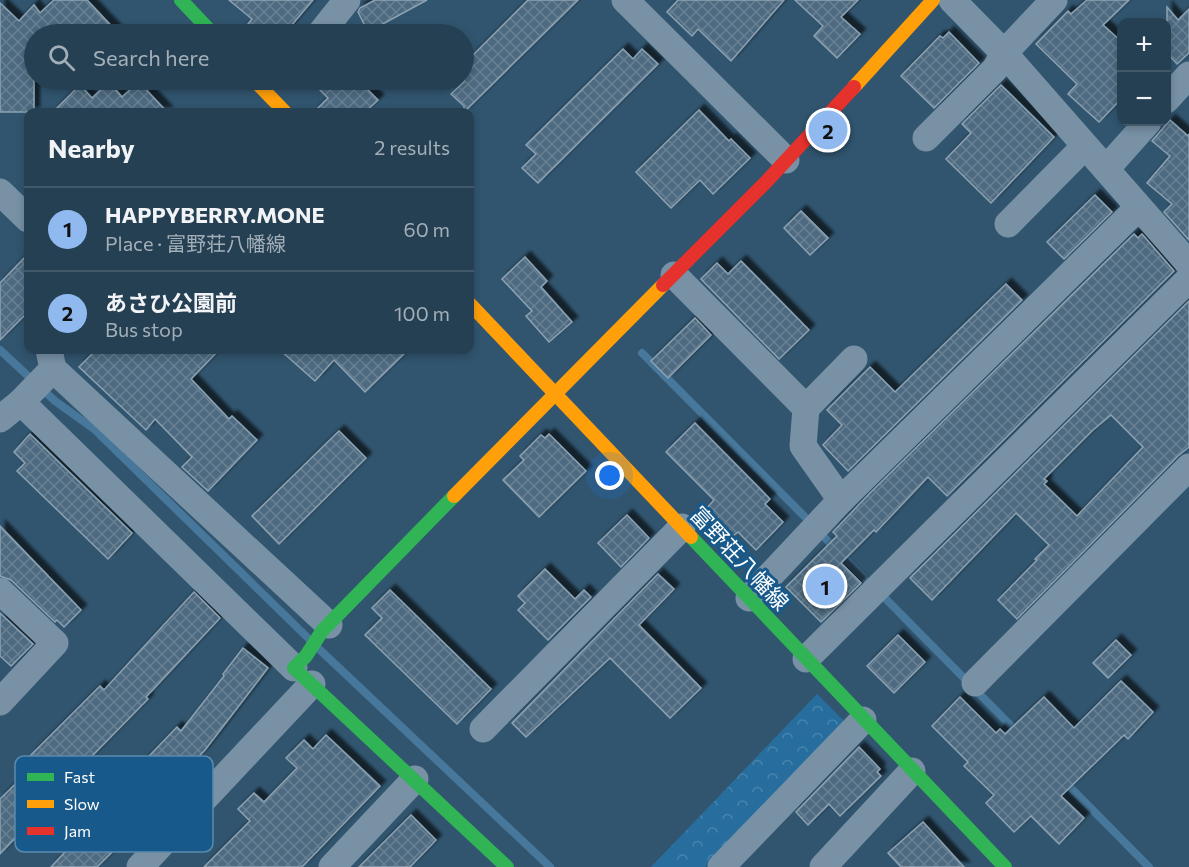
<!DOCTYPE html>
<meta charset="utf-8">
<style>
body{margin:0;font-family:Commissioner,"Noto Sans JP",sans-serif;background:#2d475a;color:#f1f3f6}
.controls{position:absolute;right:18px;top:18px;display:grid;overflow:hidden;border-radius:12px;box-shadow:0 3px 9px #0003}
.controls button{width:54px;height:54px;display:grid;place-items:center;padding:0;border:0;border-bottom:2px solid #42596a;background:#254053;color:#f1f3f6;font:30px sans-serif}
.you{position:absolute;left:610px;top:476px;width:21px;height:21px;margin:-15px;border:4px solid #fff;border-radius:50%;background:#1a73e8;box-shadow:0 0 0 9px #1a73e833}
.badge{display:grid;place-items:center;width:39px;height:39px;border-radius:50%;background:#90b9f0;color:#111;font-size:20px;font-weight:700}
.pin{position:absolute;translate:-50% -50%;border:3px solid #fff;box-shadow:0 2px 6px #0006}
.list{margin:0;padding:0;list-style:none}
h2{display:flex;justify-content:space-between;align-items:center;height:78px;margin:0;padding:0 24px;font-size:26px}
h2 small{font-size:20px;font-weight:400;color:#a3afb8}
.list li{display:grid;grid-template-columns:39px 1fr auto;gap:18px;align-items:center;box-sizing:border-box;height:84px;padding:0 24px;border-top:2px solid #42596a}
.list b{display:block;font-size:22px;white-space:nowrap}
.list p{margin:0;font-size:20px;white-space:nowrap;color:#a3afb8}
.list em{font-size:20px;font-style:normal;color:#a3afb8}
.icon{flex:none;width:33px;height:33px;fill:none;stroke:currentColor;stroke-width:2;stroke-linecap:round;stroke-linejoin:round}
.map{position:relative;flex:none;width:1189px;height:867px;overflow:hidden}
.search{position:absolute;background:#254053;box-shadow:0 3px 9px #0003;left:24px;top:24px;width:450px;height:66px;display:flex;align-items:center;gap:15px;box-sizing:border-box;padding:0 21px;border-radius:33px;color:#a3afb8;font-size:22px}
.panel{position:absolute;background:#254053;box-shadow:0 3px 9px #0003;left:24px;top:108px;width:450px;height:246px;border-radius:12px}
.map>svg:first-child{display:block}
.park{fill:url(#park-crowns)}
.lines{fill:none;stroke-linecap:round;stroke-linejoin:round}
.stream{stroke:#47779a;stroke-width:8}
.building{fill:url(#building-cross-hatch);stroke:#8ca2b2;stroke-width:1.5;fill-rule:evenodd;filter:url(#shadow)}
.street{stroke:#7891a5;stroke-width:27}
.fast{stroke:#30b455;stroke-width:14}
.slow{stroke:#ff9f0a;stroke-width:14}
.jam{stroke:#e5322d;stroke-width:14}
.labels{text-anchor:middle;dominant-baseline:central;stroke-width:6;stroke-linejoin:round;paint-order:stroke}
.street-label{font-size:22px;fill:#fff;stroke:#16598a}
.key{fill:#16598a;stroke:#5c8bad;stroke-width:1.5}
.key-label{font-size:16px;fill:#fff}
</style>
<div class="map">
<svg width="1189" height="867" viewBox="0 0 1189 867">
<defs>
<pattern id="park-crowns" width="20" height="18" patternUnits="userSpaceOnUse" patternTransform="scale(1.5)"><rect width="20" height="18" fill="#276e9f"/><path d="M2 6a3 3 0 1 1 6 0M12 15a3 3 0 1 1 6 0" fill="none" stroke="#4784ad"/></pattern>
<pattern id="building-cross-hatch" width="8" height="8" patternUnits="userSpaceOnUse" patternTransform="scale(1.5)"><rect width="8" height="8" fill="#4d6a80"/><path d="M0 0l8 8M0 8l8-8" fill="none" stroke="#688093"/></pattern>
<filter id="shadow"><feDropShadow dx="5.5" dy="-5.5" stdDeviation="1.5" flood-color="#0009"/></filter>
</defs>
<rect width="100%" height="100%" fill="#31556f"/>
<!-- park -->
<polygon class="park" points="817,694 845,722 705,867 651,867"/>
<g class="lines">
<!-- stream -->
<g class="stream">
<polyline points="0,350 55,401 94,429 308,638"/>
<polyline points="642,353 805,517"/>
<polyline points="821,534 864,578"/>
<polyline points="883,596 1020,735"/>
<polyline points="319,649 550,867"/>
<polyline points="1064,781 1149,867"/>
</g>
</g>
<!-- building -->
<g class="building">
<polygon points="54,0 87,0 119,34 34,34 34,112 0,112 0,3 19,21 34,5 40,13"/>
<polygon points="229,0 313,0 284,34 240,34 252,19"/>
<polygon points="375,0 427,0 368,32 358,12 360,8"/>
<polygon points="528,0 578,0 464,112 464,106 451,94 464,82 464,64"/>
<polygon points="678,0 784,0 731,61 698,29 692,36 667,12"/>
<polygon points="795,0 858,0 841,17 860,34 837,58 814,36 823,26"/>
<polygon points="1087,0 1129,0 1103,25 1122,42 1122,98 1099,122 1068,94 1077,84 1036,44 1068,11 1071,14"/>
<polygon points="1167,7 1178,20 1189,9 1189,53 1177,64 1167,53"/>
<polygon points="949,32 979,63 934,108 901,76 940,36 943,38"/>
<polygon points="623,49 633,59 642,49 658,64 538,183 522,168 536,154 526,145"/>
<polygon points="310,80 358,80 378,100 365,112 314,112 328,98"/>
<polygon points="109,82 122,97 139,82 167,112 53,112 80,85 92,98"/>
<polygon points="1001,85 1054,137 991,203 946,159 971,133 962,124"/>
<polygon points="699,110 729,141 731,139 750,158 713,194 700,180 671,208 636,172"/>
<polygon points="1170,120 1188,136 1189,134 1189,240 1164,212 1172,204 1147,183 1170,156 1152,141"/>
<polygon points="1095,195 1112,212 1064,259 1047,242"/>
<polygon points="801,211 828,238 810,255 784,228"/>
<polygon points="1134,234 1138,238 1142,234 1174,271 947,496 928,477 876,532 874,530 841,563 861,583 821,622 786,587 837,536 833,532 870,493"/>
<polygon points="28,254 28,312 0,340 0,283"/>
<polygon points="525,257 547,281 541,287 572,322 549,342 526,316 532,311 502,279"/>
<polygon points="741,261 809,330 779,359 701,279 717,263 728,274"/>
<polygon points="1006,284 1022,300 848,471 823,445 842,425 827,410 870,367 895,392"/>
<path d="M 1189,301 L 1189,447 L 1178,456 L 1017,619 L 998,600 L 1037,560 L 1035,559 L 1049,545 L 1016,513 L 932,600 L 910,578 ZM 1111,415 L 1143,447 L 1077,516 L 1044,484 L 1047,481 L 1044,479 L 1093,430 Z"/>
<polygon points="695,318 711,335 668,378 651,361"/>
<polygon points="96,350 219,350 191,379 229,419 232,416 257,440 208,491 182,467 192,457 155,419 146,430 79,367"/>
<polygon points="280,350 408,350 365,392 334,360 315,381"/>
<polygon points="695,423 770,499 765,504 783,522 756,550 738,532 733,536 706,509 714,500 666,452"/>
<polygon points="339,431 366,458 279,544 252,516"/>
<polygon points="30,434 132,533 108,559 17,471 25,463 14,452"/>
<polygon points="549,434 586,471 539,517 503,480 524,460 520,456 541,435 545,438"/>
<polygon points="627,515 649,538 621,567 598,543"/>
<polygon points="0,526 81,610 64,627 57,620 55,622 11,580 0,576"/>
<polygon points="545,569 575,599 584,590 591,597 548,640 518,610 525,603 518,596"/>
<polygon points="658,574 674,589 639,625 701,688 670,718 610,658 526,737 512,723"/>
<polygon points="390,590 491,689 457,724 365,635 382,618 372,608"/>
<polygon points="194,592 220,618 146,697 148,699 42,807 43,809 0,854 0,799 38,762 31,755 100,686 104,690"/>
<polygon points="0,613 33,644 11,666 0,656"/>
<polygon points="898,635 925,662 894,693 867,666"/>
<polygon points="1116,640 1131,655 1108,678 1093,663"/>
<polygon points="243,648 268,668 205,750 113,846 116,848 97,867 51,867 110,804 108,802 131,779 129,777 177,727 181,731 224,676 223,674"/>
<polygon points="1121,681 1153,712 1128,739 1124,735 1061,796 1084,818 1059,844 1031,816 1014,832 986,803 994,795 964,766 968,762 932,726 960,697 996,733 1000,729 1005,734 1044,697 1074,728"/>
<polygon points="326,735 380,786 302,867 204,867 250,821 238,809 254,793 264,802 297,768 286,758 304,740 313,749"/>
<polygon points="859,747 880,769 877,772 881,776 840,816 829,804 808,825 796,812"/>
<polygon points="411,815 436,840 410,867 359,867"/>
<polygon points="923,822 964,867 901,867 888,853"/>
</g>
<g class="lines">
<!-- street -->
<g class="street">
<polyline points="625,0 786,160"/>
<polyline points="952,0 1004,53 1189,264"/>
<polyline points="320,34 347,0"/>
<polyline points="1166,100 1189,75"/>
<polyline points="926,138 995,69 1004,53 1054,0"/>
<polyline points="1106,169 1148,122"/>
<polyline points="0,192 28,219"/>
<polyline points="1008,224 1085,146"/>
<polyline points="674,275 806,408"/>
<polyline points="53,369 329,625"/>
<polyline points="21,402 294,668"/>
<polyline points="0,419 21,402 53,369 49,350"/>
<polyline points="841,500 803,446 806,408 854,359"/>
<polyline points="0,591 55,643 0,702"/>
<polyline points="749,598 841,500 1138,208"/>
<polyline points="806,659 1189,279"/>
<polyline points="975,683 1189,467"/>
<polyline points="483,729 682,527"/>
<polyline points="140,867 312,684"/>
<polyline points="332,867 415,779"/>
<polyline points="721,867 863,720"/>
<polyline points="823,867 912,771"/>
</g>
<!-- fast -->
<g class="fast">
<polyline points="181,0 213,34"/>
<polyline points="454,496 322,631 306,656 294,668 507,867"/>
<polyline points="691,537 1005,867"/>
</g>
<!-- slow -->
<g class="slow">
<polyline points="254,80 285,112"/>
<polyline points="854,87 933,0"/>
<polyline points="470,304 691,537"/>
<polyline points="454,496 663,285"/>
</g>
<!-- jam -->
<polyline class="jam" points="663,285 767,181 854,87"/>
</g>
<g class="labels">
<!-- street labels -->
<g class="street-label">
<text transform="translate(740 558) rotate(47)">富野荘八幡線</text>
</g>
</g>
<!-- legend -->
<rect x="15" y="756" width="198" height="96" rx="9" class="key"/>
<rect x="27" y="773" width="27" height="8" fill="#30b455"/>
<rect x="27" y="800" width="27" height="8" fill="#ff9f0a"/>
<rect x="27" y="827" width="27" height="8" fill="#e5322d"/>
<g class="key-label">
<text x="64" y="783">Fast</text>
<text x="64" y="810">Slow</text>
<text x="64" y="837">Jam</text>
</g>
</svg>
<div class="controls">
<button>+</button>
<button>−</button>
</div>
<div class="you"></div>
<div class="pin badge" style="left:825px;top:586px">1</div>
<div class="pin badge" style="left:828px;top:130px">2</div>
<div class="search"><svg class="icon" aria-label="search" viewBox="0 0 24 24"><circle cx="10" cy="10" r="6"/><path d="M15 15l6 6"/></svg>Search here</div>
<section class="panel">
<h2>Nearby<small>2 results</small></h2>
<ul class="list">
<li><span class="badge">1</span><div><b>HAPPYBERRY.MONE</b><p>Place · 富野荘八幡線</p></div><em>60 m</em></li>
<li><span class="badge">2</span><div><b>あさひ公園前</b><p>Bus stop</p></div><em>100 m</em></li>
</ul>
</section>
</div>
